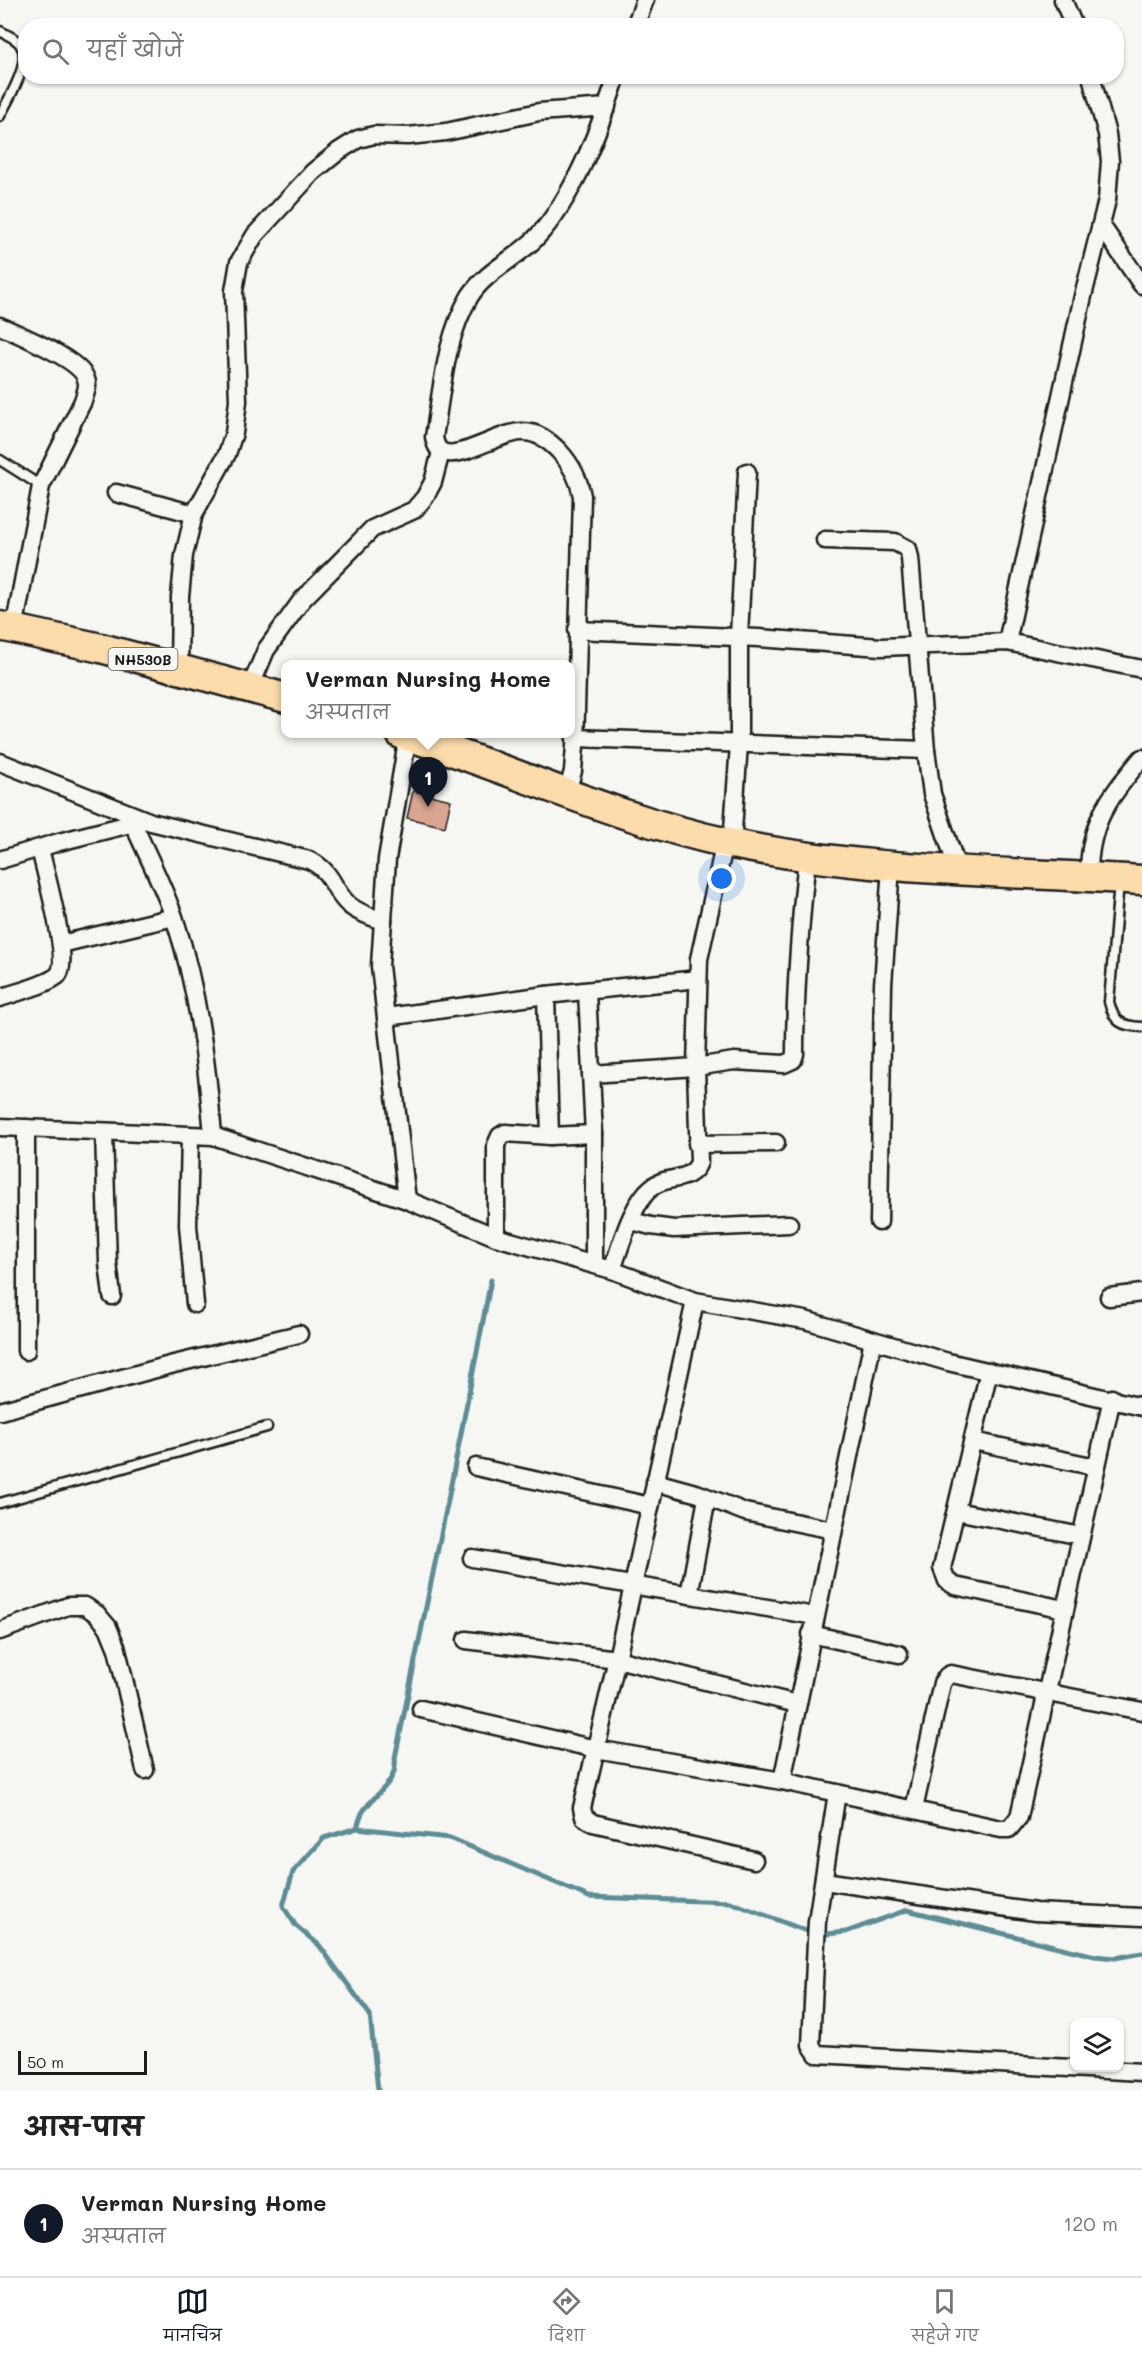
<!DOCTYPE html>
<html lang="hi">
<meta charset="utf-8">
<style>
body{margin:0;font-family:Mali,"Playpen Sans Deva",sans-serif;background:#f6f6f6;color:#222}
.controls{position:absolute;right:18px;bottom:18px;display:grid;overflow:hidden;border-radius:12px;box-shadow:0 2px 4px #0004}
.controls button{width:54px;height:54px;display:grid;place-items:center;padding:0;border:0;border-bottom:2px solid #e0e0e0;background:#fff;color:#222;font:30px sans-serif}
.scale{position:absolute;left:18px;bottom:15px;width:129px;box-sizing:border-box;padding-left:6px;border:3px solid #1c1c1c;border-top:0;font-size:16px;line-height:21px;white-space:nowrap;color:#1c1c1c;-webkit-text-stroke:4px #f6f6f2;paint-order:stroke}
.you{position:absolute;left:722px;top:879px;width:21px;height:21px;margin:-15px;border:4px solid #fff;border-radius:50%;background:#1a73e8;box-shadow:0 0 0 9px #1a73e833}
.badge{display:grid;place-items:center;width:39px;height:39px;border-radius:50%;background:#111827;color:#fff;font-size:20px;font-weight:700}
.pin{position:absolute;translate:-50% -50px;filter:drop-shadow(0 2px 3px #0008)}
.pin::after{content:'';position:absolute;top:32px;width:21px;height:18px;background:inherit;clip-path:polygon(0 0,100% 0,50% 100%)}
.popup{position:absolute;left:281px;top:660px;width:294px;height:78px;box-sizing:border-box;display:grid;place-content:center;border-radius:12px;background:#fff;filter:drop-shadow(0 2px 4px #0005);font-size:20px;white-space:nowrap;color:#767676}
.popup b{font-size:22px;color:#222}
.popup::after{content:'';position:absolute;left:50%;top:100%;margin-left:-12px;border:12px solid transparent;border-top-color:#fff}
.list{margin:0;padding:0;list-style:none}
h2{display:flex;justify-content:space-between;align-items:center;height:78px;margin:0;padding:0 24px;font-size:26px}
h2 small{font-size:20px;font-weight:400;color:#767676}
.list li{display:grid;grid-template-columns:39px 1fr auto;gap:18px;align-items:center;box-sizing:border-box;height:108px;padding:0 24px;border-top:2px solid #e0e0e0}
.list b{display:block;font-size:22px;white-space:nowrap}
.list p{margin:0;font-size:20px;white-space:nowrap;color:#767676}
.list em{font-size:20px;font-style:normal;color:#767676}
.icon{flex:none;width:33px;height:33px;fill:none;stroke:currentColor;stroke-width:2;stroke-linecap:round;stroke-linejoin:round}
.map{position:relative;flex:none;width:1142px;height:2090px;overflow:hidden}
.search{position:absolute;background:#fff;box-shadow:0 2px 4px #0004;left:18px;right:18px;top:18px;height:66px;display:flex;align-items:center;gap:15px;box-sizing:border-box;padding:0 21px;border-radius:24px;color:#767676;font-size:22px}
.sheet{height:186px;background:#fff}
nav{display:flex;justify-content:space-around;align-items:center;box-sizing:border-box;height:84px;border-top:2px solid #e0e0e0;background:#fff;font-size:16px;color:#767676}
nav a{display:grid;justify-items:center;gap:3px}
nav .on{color:#111827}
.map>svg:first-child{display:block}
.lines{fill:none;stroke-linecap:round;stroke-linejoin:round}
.stream{stroke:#5d8c95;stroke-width:5}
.building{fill:#daa590;stroke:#1c1c1c;stroke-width:1.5}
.service-casing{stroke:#1c1c1c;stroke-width:13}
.minor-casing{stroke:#1c1c1c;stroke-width:21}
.trunk-casing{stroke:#1c1c1c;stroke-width:33}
.service{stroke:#f6f6f2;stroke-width:8}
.minor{stroke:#f6f6f2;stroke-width:16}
.trunk{stroke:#fddcac;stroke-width:28}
.labels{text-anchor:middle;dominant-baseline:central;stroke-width:4.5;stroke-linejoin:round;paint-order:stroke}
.shield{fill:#f6f6f2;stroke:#5d5d5c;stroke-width:1.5}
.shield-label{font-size:14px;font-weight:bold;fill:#1c1c1c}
</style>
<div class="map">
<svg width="1142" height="2090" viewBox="0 0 1142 2090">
<rect width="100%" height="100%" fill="#f6f6f2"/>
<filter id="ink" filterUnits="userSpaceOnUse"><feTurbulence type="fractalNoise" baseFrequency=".0167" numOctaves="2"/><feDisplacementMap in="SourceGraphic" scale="12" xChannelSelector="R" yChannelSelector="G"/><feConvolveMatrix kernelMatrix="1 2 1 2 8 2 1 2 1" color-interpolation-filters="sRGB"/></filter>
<g filter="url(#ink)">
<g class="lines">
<!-- stream -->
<g class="stream">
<path d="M 357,1828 C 359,1822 360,1815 364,1810 C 377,1792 398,1782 395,1758 L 447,1505 L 491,1280"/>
<polyline points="378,2090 370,2015 319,1945 296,1926 283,1906 293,1872 324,1838 357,1828 450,1838 589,1897 730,1902 817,1935 846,1932 907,1910 1095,1956 1115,1958 1142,1953"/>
</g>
</g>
<!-- building -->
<polygon class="building" points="413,791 451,800 445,827 407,818"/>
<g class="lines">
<!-- service casing -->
<g class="service-casing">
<g id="service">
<path d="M 0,31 C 7,35 16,38 20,44 C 33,61 8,99 0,116"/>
<polyline points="0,460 41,486"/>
<path d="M 1119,882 L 1109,1002 C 1114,1022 1121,1026 1142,1027"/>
<polyline points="0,1503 267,1427"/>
</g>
</g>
<!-- minor casing -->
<g class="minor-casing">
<g id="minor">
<polyline points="1063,0 1074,26"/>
<polyline points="635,26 645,0"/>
<polyline points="1101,225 1142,285"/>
<path d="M 0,326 C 18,334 81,360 86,379 C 89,386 85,394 83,401 L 41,486 L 14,629"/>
<polyline points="116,493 194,514"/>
<polyline points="825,540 895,542 908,549 910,558 926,750 932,794 958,870"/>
<polyline points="577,630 758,638 881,647 1007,642 1142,669"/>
<polyline points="1007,642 1083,296 1107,200 1110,161 1107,134 1091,76"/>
<polyline points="179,669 180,597 184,555 194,514 227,454 234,433 238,401 234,291 239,262 255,235 313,172 339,151 358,139 374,135 408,136 446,132 539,112 607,107"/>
<polyline points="250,688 266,650 302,600 372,529 414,510 425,497 433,482 441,452"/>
<polyline points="575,738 926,750"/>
<path d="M 0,762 L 151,822 L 309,860 C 334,872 332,890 349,905 C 358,913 372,917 383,921"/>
<path d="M 567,793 L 573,771 L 575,746 L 582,496 C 579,479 571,464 559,451 C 549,441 538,432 523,432 C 502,431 460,460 443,452 C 437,450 435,443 434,437 C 442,391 445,337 470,296 C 486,271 515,259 535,239 C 574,199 599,129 617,76"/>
<path d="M 133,823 C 147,855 164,887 175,920 C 198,990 207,1063 213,1136"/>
<polyline points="732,844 739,744 739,637 747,472"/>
<polyline points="0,860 59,842 142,821"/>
<path d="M 1089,877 C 1088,824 1109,797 1142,758"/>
<polyline points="61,944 174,917"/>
<polyline points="587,991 594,1134 594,1265"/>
<polyline points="546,995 550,1136"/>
<path d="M 0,998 C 16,992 44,986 57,976 C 72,963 44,869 40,848"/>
<polyline points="387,1017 546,995 698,979"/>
<path d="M 591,1074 L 696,1067 L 734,1061 L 784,1064 L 793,1060 L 795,1054 C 795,988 800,924 807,858"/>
<polyline points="0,1127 213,1136 407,1200 496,1237 612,1270 695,1301 805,1320 948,1362 1142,1407"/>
<polyline points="104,1132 108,1263 112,1296"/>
<polyline points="190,1136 188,1225 195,1304"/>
<polyline points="697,1144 776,1143"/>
<polyline points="407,1200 380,966 387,859 408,736"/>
<polyline points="632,1221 651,1226 674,1229 789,1224"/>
<polyline points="879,1222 883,985 891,866"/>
<polyline points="496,1237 496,1145 500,1136 505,1133 550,1136 594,1134"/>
<path d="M 612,1270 C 621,1245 632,1203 652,1187 C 666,1175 692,1183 699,1162 L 696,1067 L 699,959 L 725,842"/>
<polyline points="1109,1297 1142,1293"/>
<polyline points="695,1301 617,1659 582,1808 584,1817 593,1823 754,1860"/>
<polyline points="26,1351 26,1128"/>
<polyline points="989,1371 942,1568 947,1581 955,1586 1064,1609"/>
<polyline points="0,1411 174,1364 299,1334"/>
<polyline points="973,1441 1096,1467"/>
<polyline points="476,1467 650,1506"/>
<polyline points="655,1482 699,1494 745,1512 833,1530"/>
<polyline points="956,1511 1081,1536"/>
<polyline points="472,1558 815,1616"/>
<polyline points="689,1595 707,1498"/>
<polyline points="0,1631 68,1606 85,1606 97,1614 108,1627 117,1649 145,1770"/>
<polyline points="811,1634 899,1654"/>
<polyline points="466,1640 617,1659 797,1704"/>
<polyline points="421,1709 596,1749 782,1781 1001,1829 1009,1829 1019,1817 1112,1398"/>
<polyline points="782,1781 873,1340"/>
<polyline points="837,1793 817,1921 811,2045 817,2054 1142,2072"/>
<polyline points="914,1809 942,1683 947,1676 951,1674 1142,1711"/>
<polyline points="824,1881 1035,1912 1142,1917"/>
</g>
</g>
<!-- trunk casing -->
<g class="trunk-casing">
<g id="trunk">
<polyline points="0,626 101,648 286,698"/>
<path d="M 401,734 C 510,768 616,819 728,843 C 864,872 1004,871 1142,880"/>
</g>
</g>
<!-- service -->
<use href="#service" class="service"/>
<!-- minor -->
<use href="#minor" class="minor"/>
<!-- trunk -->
<use href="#trunk" class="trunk"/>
</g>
</g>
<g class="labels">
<!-- shield labels -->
<rect class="shield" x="108.5" y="648" width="69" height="22" rx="4.5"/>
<g class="shield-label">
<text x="143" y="659">NH530B</text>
</g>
</g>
</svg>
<div class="controls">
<button><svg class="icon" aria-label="layers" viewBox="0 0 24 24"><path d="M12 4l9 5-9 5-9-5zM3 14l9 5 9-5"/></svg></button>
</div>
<div class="scale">50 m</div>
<div class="you"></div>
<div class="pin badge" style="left:428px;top:807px">1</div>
<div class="popup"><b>Verman Nursing Home</b>अस्पताल</div>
<div class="search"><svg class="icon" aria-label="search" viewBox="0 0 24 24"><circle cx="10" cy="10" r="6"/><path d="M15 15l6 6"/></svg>यहाँ खोजें</div>
</div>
<section class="sheet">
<h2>आस-पास<small></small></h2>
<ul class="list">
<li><span class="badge">1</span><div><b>Verman Nursing Home</b><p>अस्पताल</p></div><em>120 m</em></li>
</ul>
</section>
<nav>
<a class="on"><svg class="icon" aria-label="map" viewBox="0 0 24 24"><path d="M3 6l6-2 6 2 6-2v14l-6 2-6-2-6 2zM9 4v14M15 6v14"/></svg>मानचित्र</a>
<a><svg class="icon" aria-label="directions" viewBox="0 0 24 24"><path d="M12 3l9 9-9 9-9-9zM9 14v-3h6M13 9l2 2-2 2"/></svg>दिशा</a>
<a><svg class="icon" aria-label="saved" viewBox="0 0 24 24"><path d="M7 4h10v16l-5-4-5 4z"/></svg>सहेजे गए</a>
</nav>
